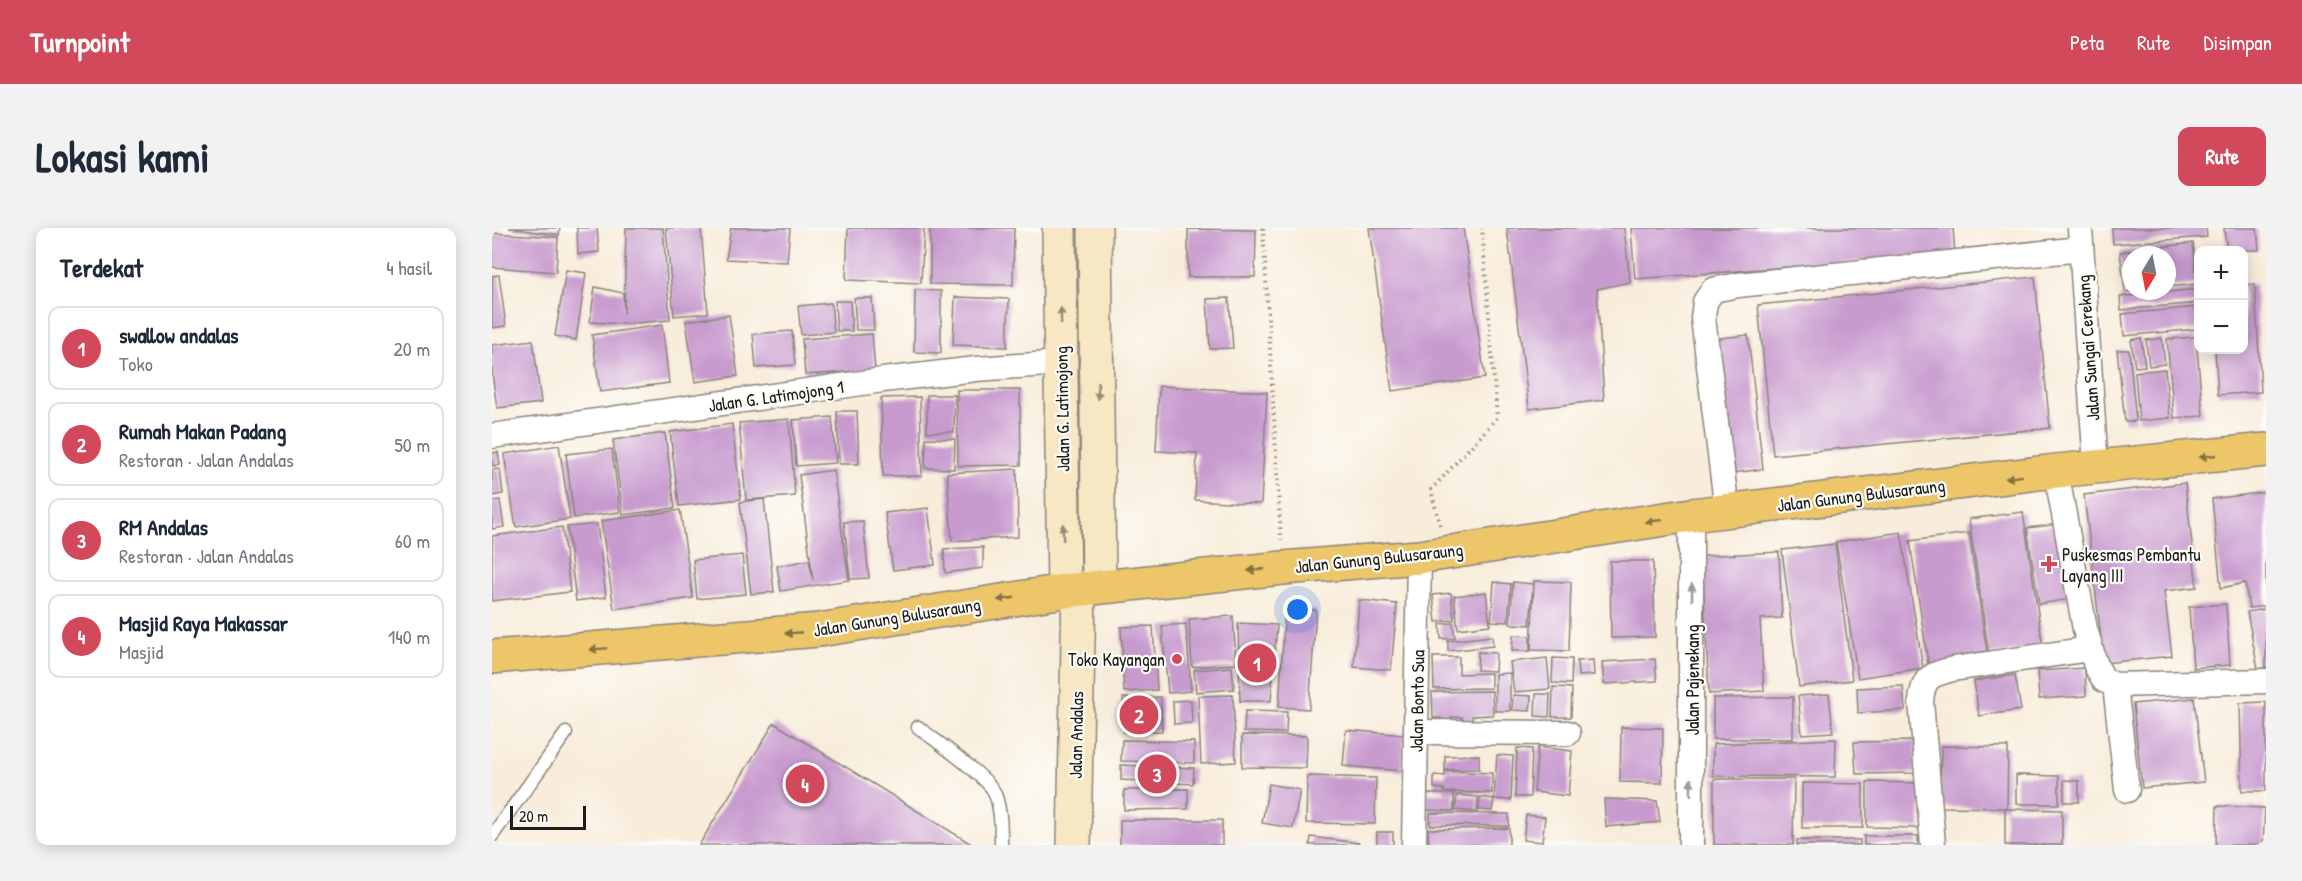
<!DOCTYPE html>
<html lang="id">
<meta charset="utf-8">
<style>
body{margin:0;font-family:"Patrick Hand",sans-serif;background:#f2f2f3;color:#1f2937}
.controls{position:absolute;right:18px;top:18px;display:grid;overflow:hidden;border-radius:12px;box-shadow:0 3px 15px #0003}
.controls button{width:54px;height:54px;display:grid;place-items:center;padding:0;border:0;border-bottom:2px solid #e0e1e3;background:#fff;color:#1f2937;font:30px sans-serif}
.compass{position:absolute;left:1630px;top:18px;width:54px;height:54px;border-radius:50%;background:#fff;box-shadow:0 3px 15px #0003;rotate:190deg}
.scale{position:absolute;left:18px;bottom:15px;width:76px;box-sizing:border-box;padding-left:6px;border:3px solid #1c1c1c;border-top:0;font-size:16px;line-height:21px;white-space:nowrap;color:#1c1c1c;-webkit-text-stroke:4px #fdfcf7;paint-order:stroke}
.you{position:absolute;left:806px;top:382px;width:21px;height:21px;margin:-15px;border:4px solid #fff;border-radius:50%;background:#1a73e8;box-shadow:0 0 0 9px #1a73e833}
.badge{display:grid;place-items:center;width:39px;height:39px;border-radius:50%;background:#d1495b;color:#fff;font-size:20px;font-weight:700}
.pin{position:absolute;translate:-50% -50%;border:3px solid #fff;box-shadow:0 2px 6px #0006}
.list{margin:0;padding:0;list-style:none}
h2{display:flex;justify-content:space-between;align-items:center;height:78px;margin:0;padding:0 24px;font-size:26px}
h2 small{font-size:20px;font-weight:400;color:#747a83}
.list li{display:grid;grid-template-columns:39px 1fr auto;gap:18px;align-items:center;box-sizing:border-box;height:84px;margin:0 12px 12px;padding:0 12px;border:2px solid #e0e1e3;border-radius:12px}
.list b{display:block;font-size:22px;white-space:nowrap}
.list p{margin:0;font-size:20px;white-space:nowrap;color:#747a83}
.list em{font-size:20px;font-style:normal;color:#747a83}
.map{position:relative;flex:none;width:1774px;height:617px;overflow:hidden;border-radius:12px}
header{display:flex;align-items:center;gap:36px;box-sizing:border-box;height:84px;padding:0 30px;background:#d1495b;color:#fff}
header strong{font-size:28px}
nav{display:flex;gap:33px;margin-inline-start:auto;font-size:21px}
.intro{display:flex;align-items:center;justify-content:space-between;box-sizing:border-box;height:144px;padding:0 36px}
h1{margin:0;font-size:42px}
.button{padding:15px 27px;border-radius:12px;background:#d1495b;color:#fff;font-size:21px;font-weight:700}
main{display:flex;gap:36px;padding:0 36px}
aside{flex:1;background:#fff;border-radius:12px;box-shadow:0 3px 15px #0003}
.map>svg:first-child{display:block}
.building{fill:#c89bcf}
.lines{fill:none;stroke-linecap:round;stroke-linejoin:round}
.lane-casing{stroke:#8a847b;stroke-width:15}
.street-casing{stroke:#8a847b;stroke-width:27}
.secondary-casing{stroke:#8a847b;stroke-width:36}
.highway-casing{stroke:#8a847b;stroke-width:36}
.path{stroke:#8a847b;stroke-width:4;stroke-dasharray:1.5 4.5;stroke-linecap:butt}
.lane{stroke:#fff;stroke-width:12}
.street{stroke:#fff;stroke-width:24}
.secondary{stroke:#f7e8c3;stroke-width:33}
.highway{stroke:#ecc669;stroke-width:33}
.oneway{fill:#948c78}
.oneway2{fill:#847142}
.oneway3{fill:#999}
.poi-dot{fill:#d1495b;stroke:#fdfcf7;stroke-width:2}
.labels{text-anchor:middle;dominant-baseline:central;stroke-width:4.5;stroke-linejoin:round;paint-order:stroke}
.street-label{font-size:18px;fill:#1c1c1c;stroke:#fdfcf7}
.poi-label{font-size:18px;fill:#1c1c1c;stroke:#fdfcf7;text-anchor:start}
</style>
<header>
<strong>Turnpoint</strong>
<nav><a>Peta</a><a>Rute</a><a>Disimpan</a></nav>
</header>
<div class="intro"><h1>Lokasi kami</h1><a class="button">Rute</a></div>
<main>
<aside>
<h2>Terdekat<small>4 hasil</small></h2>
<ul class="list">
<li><span class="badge">1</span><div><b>swallow andalas</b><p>Toko</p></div><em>20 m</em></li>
<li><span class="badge">2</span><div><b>Rumah Makan Padang</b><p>Restoran · Jalan Andalas</p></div><em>50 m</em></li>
<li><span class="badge">3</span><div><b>RM Andalas</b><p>Restoran · Jalan Andalas</p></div><em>60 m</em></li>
<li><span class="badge">4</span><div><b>Masjid Raya Makassar</b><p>Masjid</p></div><em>140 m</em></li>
</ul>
</aside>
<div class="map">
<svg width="1774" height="617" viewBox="0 0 1774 617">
<rect width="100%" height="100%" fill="#fdfcf7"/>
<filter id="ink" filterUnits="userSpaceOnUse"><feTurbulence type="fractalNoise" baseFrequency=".0167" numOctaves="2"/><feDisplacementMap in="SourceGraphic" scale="12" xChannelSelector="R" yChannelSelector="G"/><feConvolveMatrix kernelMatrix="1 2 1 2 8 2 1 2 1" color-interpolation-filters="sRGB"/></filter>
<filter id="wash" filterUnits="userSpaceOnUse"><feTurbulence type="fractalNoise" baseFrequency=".008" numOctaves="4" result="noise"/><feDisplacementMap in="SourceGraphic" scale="24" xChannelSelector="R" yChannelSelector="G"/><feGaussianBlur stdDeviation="1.35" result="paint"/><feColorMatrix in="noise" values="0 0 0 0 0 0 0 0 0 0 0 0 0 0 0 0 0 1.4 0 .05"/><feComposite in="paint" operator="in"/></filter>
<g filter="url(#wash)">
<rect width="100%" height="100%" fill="#f8ecda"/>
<g id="blocks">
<!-- building -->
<g class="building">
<polygon points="17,0 68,0 67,7"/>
<polygon points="85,0 105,0 107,24 86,26"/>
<polygon points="134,0 171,0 178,92 132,96 98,94 103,59 131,65 132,85"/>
<polygon points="174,0 209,0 216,85 182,88"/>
<polygon points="239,0 298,0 295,34 234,31"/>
<polygon points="356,0 432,0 429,55 354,52"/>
<polygon points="438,0 522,0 521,57 438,56"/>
<polygon points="877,0 971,0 993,150 900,163"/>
<polygon points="1015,0 1132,0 1138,54 1105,61 1112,172 1037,181"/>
<polygon points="1139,0 1461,0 1463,26 1143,51"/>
<polygon points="1620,0 1714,0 1715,9 1621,16"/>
<polygon points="1732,0 1765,0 1767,22 1735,22"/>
<polygon points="696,1 764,2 763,49 696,49"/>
<polygon points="0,5 66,9 64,44 0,39"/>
<polygon points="1701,15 1705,56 1675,59 1675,27 1639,27 1639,63 1633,64 1628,24"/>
<polygon points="74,42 94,45 84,112 63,108"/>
<polygon points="7,47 14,98 0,100 0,48"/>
<polygon points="1543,49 1558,200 1281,227 1266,77"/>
<polygon points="1763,56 1769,164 1726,167 1723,122 1752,122 1752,57"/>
<polygon points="1706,61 1706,75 1629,82 1628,69"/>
<polygon points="423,62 449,63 449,125 422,124"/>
<polygon points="463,69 517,71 515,119 461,117"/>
<polygon points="362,70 380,70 382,102 364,102"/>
<polygon points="737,70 741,120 718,121 715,71"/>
<polygon points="343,73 358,73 360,103 345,103"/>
<polygon points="339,75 342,104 309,107 306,78"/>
<polygon points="1706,79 1706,101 1632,108 1630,86"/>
<polygon points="237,87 246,148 203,154 194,93"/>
<polygon points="170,97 177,155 108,164 100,107"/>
<polygon points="300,103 303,137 264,140 261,106"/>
<polygon points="380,106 383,142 313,147 310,111"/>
<polygon points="1256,107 1271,241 1234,246 1219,111"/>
<polygon points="1704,109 1711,188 1682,190 1675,111"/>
<polygon points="1649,110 1653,138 1643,139 1639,112"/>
<polygon points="1670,110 1673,136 1657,138 1654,112"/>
<polygon points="41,112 49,175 5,180 0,144 0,117"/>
<polygon points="1625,122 1637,122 1644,193 1633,194"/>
<polygon points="1673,141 1678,190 1647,193 1643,144"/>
<polygon points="667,158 775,164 769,276 703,272 705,225 664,223"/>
<polygon points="465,162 528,162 529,237 466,238"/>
<polygon points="435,167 463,167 462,204 435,204"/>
<polygon points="428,169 430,248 391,248 389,170"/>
<polygon points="345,183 365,183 367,236 347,236"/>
<polygon points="340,189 344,235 304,238 301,192"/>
<polygon points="297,191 303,268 254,272 247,195"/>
<polygon points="240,196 249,271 187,278 178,204"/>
<polygon points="173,205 183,280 131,287 121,212"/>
<polygon points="434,210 463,211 462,241 433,240"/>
<polygon points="67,217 78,291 24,299 12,226"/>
<polygon points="120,221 128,284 82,290 74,226"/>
<polygon points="6,224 8,237 0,238 0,225"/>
<polygon points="8,241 11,266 0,268 0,242"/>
<polygon points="525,241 526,309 460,313 455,245"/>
<polygon points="341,242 357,352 289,363 285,338 317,332 321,352 307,247"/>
<polygon points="1693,255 1705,359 1672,363 1680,428 1612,435 1592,267"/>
<polygon points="1774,264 1774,378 1757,380 1753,355 1729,360 1720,271"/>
<polygon points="272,271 282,364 259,366 248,274"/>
<polygon points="8,272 12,299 0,301 0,273"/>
<polygon points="436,280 443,337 401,342 393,285"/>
<polygon points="188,282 201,370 122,381 109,293"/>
<polygon points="1531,284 1551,419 1497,427 1477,291"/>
<polygon points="371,293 377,350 358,351 352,294"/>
<polygon points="105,296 114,369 84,373 75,299"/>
<polygon points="1567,296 1578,371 1547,376 1535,300"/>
<polygon points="70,299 78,364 0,373 0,308"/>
<polygon points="1409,304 1431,440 1366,450 1344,314"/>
<polygon points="1477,305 1496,432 1437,441 1418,313"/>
<polygon points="1343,316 1360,452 1307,459 1290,322"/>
<polygon points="491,319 491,340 453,345 452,321"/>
<polygon points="1287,324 1290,390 1268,391 1272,463 1217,466 1210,328"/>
<polygon points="250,327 254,366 205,371 201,332"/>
<polygon points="1118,333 1161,333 1163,409 1119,410"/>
<polygon points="1042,353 1079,354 1077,423 1039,422"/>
<polygon points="1002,354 1019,356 1016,394 999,393"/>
<polygon points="1021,354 1041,356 1038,397 1018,396"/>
<polygon points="994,364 998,397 966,401 962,368"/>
<polygon points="959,365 962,392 944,394 941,367"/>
<polygon points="867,372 905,376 899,442 862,439"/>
<polygon points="1734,376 1738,437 1701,440 1697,379"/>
<polygon points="793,380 824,382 817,481 787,479"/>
<polygon points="1774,381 1774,440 1766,441 1755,384"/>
<polygon points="741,388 744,436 700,439 697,391"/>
<polygon points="746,395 785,397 779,473 748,473"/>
<polygon points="961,395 963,410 949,411 948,396"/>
<polygon points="694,396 699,463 676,465 670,398"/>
<polygon points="661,398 665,462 632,464 629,399"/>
<polygon points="1021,407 1038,408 1038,423 1020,423"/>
<polygon points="1000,408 1001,418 956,423 956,413"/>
<polygon points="986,424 1004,425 1003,443 985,442"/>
<polygon points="941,429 967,429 967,446 999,445 999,460 942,461"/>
<polygon points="1055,430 1058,461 1022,464 1018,434"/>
<polygon points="1061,430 1080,431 1079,456 1060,455"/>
<polygon points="1163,431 1165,453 1112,456 1110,434"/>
<polygon points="1101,432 1102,447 1086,448 1085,433"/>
<polygon points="740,439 742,461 704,464 702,442"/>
<polygon points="1593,440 1594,468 1547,471 1545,443"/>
<polygon points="1018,445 1018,483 1003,483 1003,446"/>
<polygon points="1523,447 1529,482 1487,488 1482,453"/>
<polygon points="1411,458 1413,482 1366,485 1365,460"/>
<polygon points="1061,459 1080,460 1079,489 1060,489"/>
<polygon points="1000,463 1001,487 980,488 981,496 970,496 970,489 959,489 959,497 949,497 949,490 941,490 940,464"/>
<polygon points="1044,466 1058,466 1057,489 1043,488"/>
<polygon points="1337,466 1341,504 1310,506 1306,468"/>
<polygon points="741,467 744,534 709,536 706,468"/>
<polygon points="1021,467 1039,468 1038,483 1020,482"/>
<polygon points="669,469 670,503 632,504 631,470"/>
<polygon points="1301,469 1301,511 1221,511 1221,470"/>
<polygon points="1702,470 1712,554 1650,560 1641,476"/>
<polygon points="699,472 700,495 682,496 681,473"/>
<polygon points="1774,474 1774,563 1750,563 1748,475"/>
<polygon points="753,483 795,484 794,505 752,504"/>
<polygon points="282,495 481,617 207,617"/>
<polygon points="1129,499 1171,500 1170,555 1128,554"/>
<polygon points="854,502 913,507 910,543 851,538"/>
<polygon points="750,507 815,508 814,540 750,539"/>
<polygon points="1344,511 1343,549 1221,548 1221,516"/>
<polygon points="630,512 702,514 702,535 629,533"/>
<polygon points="1423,513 1424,545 1364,546 1362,514"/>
<polygon points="1449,518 1516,519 1515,580 1448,579"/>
<polygon points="1046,519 1080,523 1076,568 1042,564"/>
<polygon points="1025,520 1040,521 1038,569 1023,569"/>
<polygon points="987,527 987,541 953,542 953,528"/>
<polygon points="1005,527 1021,528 1019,572 1002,571"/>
<polygon points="629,537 702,540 701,556 629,552"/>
<polygon points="953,543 1000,545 1000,565 952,564 952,561 942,560 942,547 953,548"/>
<polygon points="1524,547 1567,548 1567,576 1524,576"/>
<polygon points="815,548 884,550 883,596 814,595"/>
<polygon points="1222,551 1302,551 1301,617 1222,617"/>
<polygon points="1572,552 1587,553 1587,574 1572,574"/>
<polygon points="1375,554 1429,555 1428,600 1375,599"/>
<polygon points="1310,555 1371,556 1371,600 1310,600"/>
<polygon points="777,556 808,562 801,600 770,595"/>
<polygon points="696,561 696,581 632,582 632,562"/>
<polygon points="935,566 962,566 962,583 935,582"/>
<polygon points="965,567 986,569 985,584 963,582"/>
<polygon points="988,569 1002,571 1000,583 987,582"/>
<polygon points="1112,571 1165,573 1168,594 1114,599"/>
<polygon points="1725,578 1773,580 1771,617 1724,617"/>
<polygon points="1513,581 1570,582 1570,617 1513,617"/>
<polygon points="938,585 1017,586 1017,598 938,597"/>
<polygon points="1034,587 1053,589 1050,614 1031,612"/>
<rect x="628" y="592" width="102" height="25"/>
<polygon points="1017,600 1017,617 937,617 936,601"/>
<rect x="885" y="604" width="16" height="13"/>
<rect x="1372" y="608" width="54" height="9"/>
<polygon points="819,609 867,615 867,617 818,617"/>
<rect x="1305" y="612" width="63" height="5"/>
</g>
</g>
</g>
<g filter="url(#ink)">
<use href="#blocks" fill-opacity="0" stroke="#8a847b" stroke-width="1.5"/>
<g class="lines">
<!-- lane casing -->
<g class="lane-casing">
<g id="lane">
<path d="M 426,499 C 441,511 498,550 503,566 C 509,582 509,600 509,617"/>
<polyline points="0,608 74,505"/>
</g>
</g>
<!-- street casing -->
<g class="street-casing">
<g id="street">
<polyline points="1588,0 1604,239"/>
<polyline points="0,208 391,152 484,141 570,135"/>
<polyline points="1564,243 1593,401 1604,438 1612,452 1623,457 1635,562"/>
<polyline points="1235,283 1211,90 1213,74 1221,62 1246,57 1589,21"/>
<polyline points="1623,457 1774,453"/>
<polyline points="924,504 1076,505"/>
<polyline points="922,617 927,329"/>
<polyline points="1199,617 1199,287"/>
<path d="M 1441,617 L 1429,474 C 1431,449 1438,447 1461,441 L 1598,421"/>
</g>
</g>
<!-- secondary casing -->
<g class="secondary-casing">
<g id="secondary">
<polyline points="567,0 572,363"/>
<polyline points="603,0 607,359"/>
<polyline points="582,617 587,361"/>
</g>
</g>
<!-- highway casing -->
<g class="highway-casing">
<polyline id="highway" points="0,429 327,402 572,363 791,340 927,329 1199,287 1564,243 1774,222"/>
</g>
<!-- path -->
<g class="path">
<polyline points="771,0 789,312"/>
<polyline points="948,297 939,262 1005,190 990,0"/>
</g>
<!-- lane -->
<use href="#lane" class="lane"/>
<!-- street -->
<use href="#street" class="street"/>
<!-- secondary -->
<use href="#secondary" class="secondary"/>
<!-- highway -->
<use href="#highway" class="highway"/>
</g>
<!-- one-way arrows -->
<defs><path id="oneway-solid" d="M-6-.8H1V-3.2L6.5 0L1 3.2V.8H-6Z" transform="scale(1.5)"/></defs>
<g class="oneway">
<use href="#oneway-solid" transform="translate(569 88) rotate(-91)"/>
<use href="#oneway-solid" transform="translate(606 163) rotate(90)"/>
<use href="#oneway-solid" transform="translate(571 304) rotate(-91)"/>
</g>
<g class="oneway2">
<use href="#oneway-solid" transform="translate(1716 228) rotate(174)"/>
<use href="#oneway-solid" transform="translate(1522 249) rotate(173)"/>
<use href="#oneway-solid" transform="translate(1162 293) rotate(171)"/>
<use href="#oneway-solid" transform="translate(764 342) rotate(174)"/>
<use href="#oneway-solid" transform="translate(514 371) rotate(172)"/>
<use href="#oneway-solid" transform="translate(301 405) rotate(175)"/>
<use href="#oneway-solid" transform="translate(106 421) rotate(176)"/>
</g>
<g class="oneway3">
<use href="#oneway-solid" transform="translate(1200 364) rotate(-91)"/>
<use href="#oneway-solid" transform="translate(1199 559) rotate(-90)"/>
</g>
</g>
<!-- markers -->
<g class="poi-dot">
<path d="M1554 327h6v6h6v6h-6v6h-6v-6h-6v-6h6z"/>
<circle cx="685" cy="431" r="6"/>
</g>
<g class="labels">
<!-- street labels -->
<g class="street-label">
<text transform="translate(1596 120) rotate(-94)">Jalan Sungai Cerekang</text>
<text transform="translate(284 168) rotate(-8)">Jalan G. Latimojong 1</text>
<text transform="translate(570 181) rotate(-91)">Jalan G. Latimojong</text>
<text transform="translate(1369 267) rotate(-7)">Jalan Gunung Bulusaraung</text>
<text transform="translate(887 330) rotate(-6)">Jalan Gunung Bulusaraung</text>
<text transform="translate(405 389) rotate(-9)">Jalan Gunung Bulusaraung</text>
<text transform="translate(1200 452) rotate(-90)">Jalan Pajenekang</text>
<text transform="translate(925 473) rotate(-89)">Jalan Bonto Sua</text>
<text transform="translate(584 507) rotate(-89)">Jalan Andalas</text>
</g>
<!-- poi labels -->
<g class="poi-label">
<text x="1570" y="326">Puskesmas Pembantu<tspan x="1570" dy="21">Layang III</tspan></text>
<text x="673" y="431" text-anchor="end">Toko Kayangan</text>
</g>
</g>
</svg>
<div class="controls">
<button>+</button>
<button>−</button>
</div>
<svg class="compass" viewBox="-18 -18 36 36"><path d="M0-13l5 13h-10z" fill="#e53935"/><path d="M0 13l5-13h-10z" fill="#747a83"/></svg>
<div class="scale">20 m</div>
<div class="you"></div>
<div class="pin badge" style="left:765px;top:435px">1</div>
<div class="pin badge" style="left:647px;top:487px">2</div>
<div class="pin badge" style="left:665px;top:546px">3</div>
<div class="pin badge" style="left:313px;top:556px">4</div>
</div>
</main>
